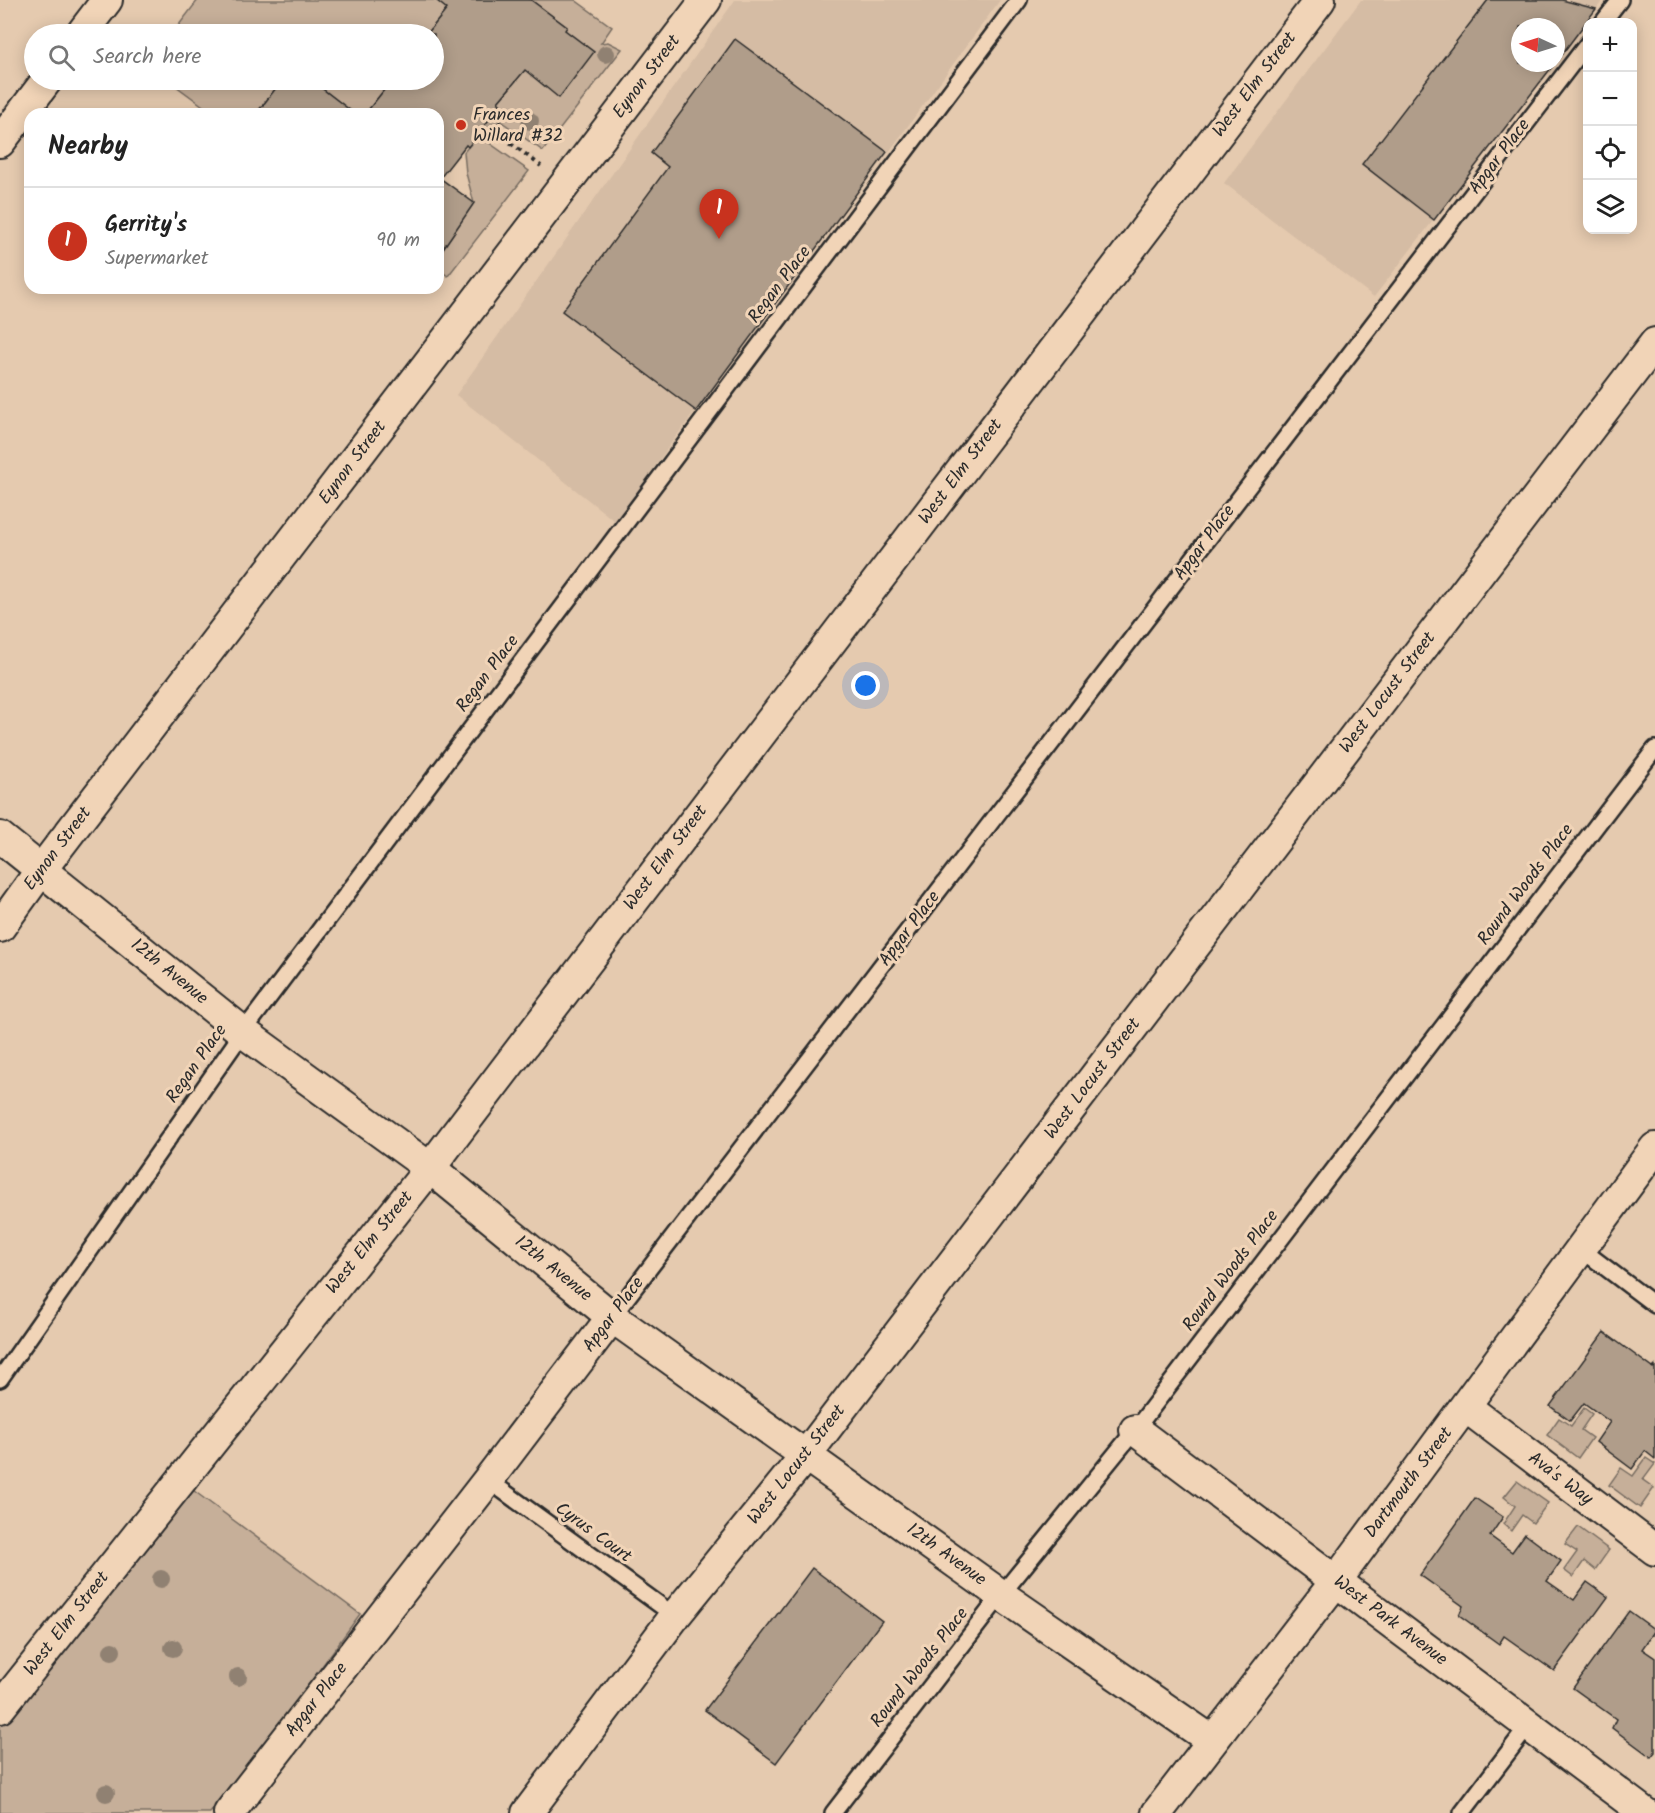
<!DOCTYPE html>
<meta charset="utf-8">
<style>
body{margin:0;font-family:Kalam,sans-serif;background:#f6f6f6;color:#222}
.controls{position:absolute;right:18px;top:18px;display:grid;overflow:hidden;border-radius:12px;box-shadow:0 3px 15px #0003}
.controls button{width:54px;height:54px;display:grid;place-items:center;padding:0;border:0;border-bottom:2px solid #e0e0e0;background:#fff;color:#222;font:30px sans-serif}
.compass{position:absolute;left:1511px;top:18px;width:54px;height:54px;border-radius:50%;background:#fff;box-shadow:0 3px 15px #0003;rotate:274deg}
.you{position:absolute;left:866px;top:686px;width:21px;height:21px;margin:-15px;border:4px solid #fff;border-radius:50%;background:#1a73e8;box-shadow:0 0 0 9px #1a73e833}
.badge{display:grid;place-items:center;width:39px;height:39px;border-radius:50%;background:#c8321e;color:#fff;font-size:20px;font-weight:700}
.pin{position:absolute;translate:-50% -50px;filter:drop-shadow(0 2px 3px #0008)}
.pin::after{content:'';position:absolute;top:32px;width:21px;height:18px;background:inherit;clip-path:polygon(0 0,100% 0,50% 100%)}
.list{margin:0;padding:0;list-style:none}
h2{display:flex;justify-content:space-between;align-items:center;height:78px;margin:0;padding:0 24px;font-size:26px}
h2 small{font-size:20px;font-weight:400;color:#767676}
.list li{display:grid;grid-template-columns:39px 1fr auto;gap:18px;align-items:center;box-sizing:border-box;height:108px;padding:0 24px;border-top:2px solid #e0e0e0}
.list b{display:block;font-size:22px;white-space:nowrap}
.list p{margin:0;font-size:20px;white-space:nowrap;color:#767676}
.list em{font-size:20px;font-style:normal;color:#767676}
.icon{flex:none;width:33px;height:33px;fill:none;stroke:currentColor;stroke-width:2;stroke-linecap:round;stroke-linejoin:round}
.map{position:relative;flex:none;width:1655px;height:1813px;overflow:hidden}
.search{position:absolute;background:#fff;box-shadow:0 3px 15px #0003;left:24px;top:24px;width:420px;height:66px;display:flex;align-items:center;gap:15px;box-sizing:border-box;padding:0 21px;border-radius:33px;color:#767676;font-size:22px}
.panel{position:absolute;background:#fff;box-shadow:0 3px 15px #0003;left:24px;top:108px;width:420px;height:186px;border-radius:18px}
.map>svg:first-child{display:block}
.built{fill:#d5bca4}
.green{fill:#c6af99;stroke:#786d62;stroke-width:1.5}
.building{fill:#b09d8a;stroke:#2b2b2b;stroke-width:1.5}
.lines{fill:none;stroke-linecap:round;stroke-linejoin:round}
.lane-casing{stroke:#2b2b2b;stroke-width:20}
.street-casing{stroke:#2b2b2b;stroke-width:34}
.path{stroke:#2b2b2b;stroke-width:4;stroke-dasharray:4.5 4.5;stroke-linecap:butt}
.lane{stroke:#f1d4b7;stroke-width:15}
.street{stroke:#f1d4b7;stroke-width:30}
.tree{fill:#908172}
.poi-dot{fill:#c8321e;stroke:#f1d4b7;stroke-width:2}
.labels{text-anchor:middle;dominant-baseline:central;stroke-width:6;stroke-linejoin:round;paint-order:stroke}
.street-label{font-size:18px;fill:#2b2b2b;stroke:#f1d4b7}
.poi-label{font-size:18px;fill:#2b2b2b;stroke:#f1d4b7;text-anchor:start}
</style>
<div class="map">
<svg width="1655" height="1813" viewBox="0 0 1655 1813">
<rect width="100%" height="100%" fill="#e5caaf"/>
<filter id="ink" filterUnits="userSpaceOnUse"><feTurbulence type="fractalNoise" baseFrequency=".0167" numOctaves="2"/><feDisplacementMap in="SourceGraphic" scale="12" xChannelSelector="R" yChannelSelector="G"/><feConvolveMatrix kernelMatrix="1 2 1 2 8 2 1 2 1" color-interpolation-filters="sRGB"/></filter>
<g filter="url(#ink)">
<!-- built -->
<g class="built">
<polygon points="735,0 1000,0 894,145 672,442 616,522 456,395"/>
<polygon points="1361,0 1603,0 1556,62 1556,27 1520,27 1520,63 1555,63 1374,297 1224,183"/>
</g>
<!-- green -->
<g class="green">
<polygon points="198,0 436,0 447,9 427,34 172,34"/>
<polygon points="531,0 575,0 612,27 601,43 608,42 622,49 543,151 492,115 500,104 498,102 525,70 567,27"/>
<polygon points="168,80 283,80 257,112 259,114 214,114"/>
<polygon points="311,80 392,80 365,114 355,114"/>
<polygon points="478,135 529,171 448,276 438,269 438,256 440,253 438,255 438,247 442,250 474,203 466,173 464,152"/>
<polygon points="1584,1408 1592,1414 1581,1430 1592,1438 1578,1458 1547,1435 1559,1418 1571,1426"/>
<polygon points="1646,1458 1655,1464 1643,1480 1654,1488 1640,1508 1609,1485 1621,1468 1633,1476"/>
<polygon points="1517,1481 1548,1503 1533,1523 1522,1515 1511,1531 1503,1524 1515,1506 1504,1497"/>
<polygon points="186,1485 360,1614 299,1698 210,1813 0,1813 0,1725"/>
<polygon points="1578,1527 1609,1550 1595,1570 1584,1561 1573,1577 1564,1570 1577,1552 1565,1544"/>
</g>
<!-- building -->
<g class="building">
<polygon points="436,0 531,0 567,27 565,30 594,52 559,98 525,70 498,102 500,104 478,135 468,147 466,145 440,178 474,203 442,250 438,247 438,114 365,114 392,80 434,80 434,34 427,34 447,9"/>
<polygon points="1488,0 1562,0 1596,9 1556,62 1556,27 1520,27 1520,63 1555,63 1434,220 1362,164"/>
<polygon points="735,39 887,152 696,411 562,311 668,167 651,153"/>
<polygon points="282,80 311,80 355,114 259,114 257,113"/>
<polygon points="492,115 500,121 486,140 478,135"/>
<polygon points="1604,1332 1653,1368 1655,1366 1655,1459 1645,1451 1632,1469 1596,1442 1610,1422 1584,1403 1570,1421 1550,1406"/>
<polygon points="1475,1498 1503,1517 1490,1536 1512,1552 1525,1534 1561,1561 1547,1581 1574,1600 1587,1582 1608,1597 1554,1671 1504,1636 1499,1644 1459,1615 1463,1606 1420,1575"/>
<polygon points="812,1568 882,1621 776,1763 705,1710"/>
<polygon points="1629,1611 1655,1630 1642,1649 1655,1658 1655,1752 1651,1757 1612,1728 1616,1719 1573,1688"/>
</g>
<g class="lines">
<!-- lane casing -->
<g class="lane-casing">
<g id="lane">
<polyline points="1603,22 1620,0"/>
<polyline points="1581,1249 1655,1305"/>
<polyline points="612,1317 1588,43"/>
<polyline points="0,1379 243,1032 1019,0"/>
<polyline points="488,1480 675,1616"/>
<polyline points="833,1813 1001,1595 1135,1430 1655,749"/>
<polyline points="1462,1813 1529,1725"/>
</g>
</g>
<!-- street casing -->
<g class="street-casing">
<g id="street">
<polyline points="81,34 107,0"/>
<polyline points="0,142 47,80"/>
<polyline points="0,837 243,1032 430,1168 612,1317 1001,1595 1211,1740"/>
<polyline points="0,927 41,870 706,0"/>
<polyline points="1466,1407 1655,1550"/>
<polyline points="1135,1430 1645,1813"/>
<polyline points="0,1708 430,1168 1320,0"/>
<polyline points="229,1813 488,1480 612,1317"/>
<polyline points="527,1813 675,1616 806,1455 1655,343"/>
<polyline points="1157,1813 1336,1581 1655,1148"/>
</g>
</g>
<!-- path -->
<polyline class="path" points="496,132 541,166"/>
<!-- lane -->
<use href="#lane" class="lane"/>
<!-- street -->
<use href="#street" class="street"/>
</g>
<!-- trees -->
<g class="tree">
<circle cx="606" cy="54" r="9"/>
<circle cx="530" cy="121" r="9"/>
<circle cx="161" cy="1579" r="9"/>
<circle cx="173" cy="1648" r="9"/>
<circle cx="112" cy="1651" r="9"/>
<circle cx="238" cy="1677" r="9"/>
<circle cx="106" cy="1793" r="9"/>
</g>
</g>
<!-- markers -->
<circle class="poi-dot" cx="461" cy="125" r="6"/>
<g class="labels">
<!-- street labels -->
<g class="street-label">
<text transform="translate(647 77) rotate(-53)">Eynon Street</text>
<text transform="translate(1255 85) rotate(-53)">West Elm Street</text>
<text transform="translate(1500 157) rotate(-53)">Apgar Place</text>
<text transform="translate(780 285) rotate(-53)">Regan Place</text>
<text transform="translate(353 463) rotate(-53)">Eynon Street</text>
<text transform="translate(961 472) rotate(-53)">West Elm Street</text>
<text transform="translate(1205 543) rotate(-53)">Apgar Place</text>
<text transform="translate(488 674) rotate(-53)">Regan Place</text>
<text transform="translate(1388 693) rotate(-53)">West Locust Street</text>
<text transform="translate(58 849) rotate(-53)">Eynon Street</text>
<text transform="translate(666 858) rotate(-53)">West Elm Street</text>
<text transform="translate(1526 885) rotate(-53)">Round Woods Place</text>
<text transform="translate(910 929) rotate(-53)">Apgar Place</text>
<text transform="translate(169 972) rotate(39)">12th Avenue</text>
<text transform="translate(197 1064) rotate(-55)">Regan Place</text>
<text transform="translate(1093 1079) rotate(-53)">West Locust Street</text>
<text transform="translate(370 1243) rotate(-51)">West Elm Street</text>
<text transform="translate(553 1269) rotate(39)">12th Avenue</text>
<text transform="translate(1231 1271) rotate(-53)">Round Woods Place</text>
<text transform="translate(614 1315) rotate(-53)">Apgar Place</text>
<text transform="translate(797 1465) rotate(-52)">West Locust Street</text>
<text transform="translate(1560 1479) rotate(37)">Ava's Way</text>
<text transform="translate(1409 1483) rotate(-53)">Dartmouth Street</text>
<text transform="translate(593 1533) rotate(36)">Cyrus Court</text>
<text transform="translate(946 1555) rotate(36)">12th Avenue</text>
<text transform="translate(1390 1621) rotate(37)">West Park Avenue</text>
<text transform="translate(67 1624) rotate(-52)">West Elm Street</text>
<text transform="translate(920 1668) rotate(-52)">Round Woods Place</text>
<text transform="translate(317 1700) rotate(-52)">Apgar Place</text>
</g>
<!-- poi labels -->
<g class="poi-label">
<text x="473" y="115">Frances<tspan x="473" dy="21">Willard #32</tspan></text>
</g>
</g>
</svg>
<div class="controls">
<button>+</button>
<button>−</button>
<button><svg class="icon" aria-label="locate" viewBox="0 0 24 24"><circle cx="12" cy="12" r="6"/><path d="M12 2v4M12 18v4M2 12h4M18 12h4"/></svg></button>
<button><svg class="icon" aria-label="layers" viewBox="0 0 24 24"><path d="M12 4l9 5-9 5-9-5zM3 14l9 5 9-5"/></svg></button>
</div>
<svg class="compass" viewBox="-18 -18 36 36"><path d="M0-13l5 13h-10z" fill="#e53935"/><path d="M0 13l5-13h-10z" fill="#767676"/></svg>
<div class="you"></div>
<div class="pin badge" style="left:719px;top:239px">1</div>
<div class="search"><svg class="icon" aria-label="search" viewBox="0 0 24 24"><circle cx="10" cy="10" r="6"/><path d="M15 15l6 6"/></svg>Search here</div>
<section class="panel">
<h2>Nearby<small></small></h2>
<ul class="list">
<li><span class="badge">1</span><div><b>Gerrity's</b><p>Supermarket</p></div><em>90 m</em></li>
</ul>
</section>
</div>
